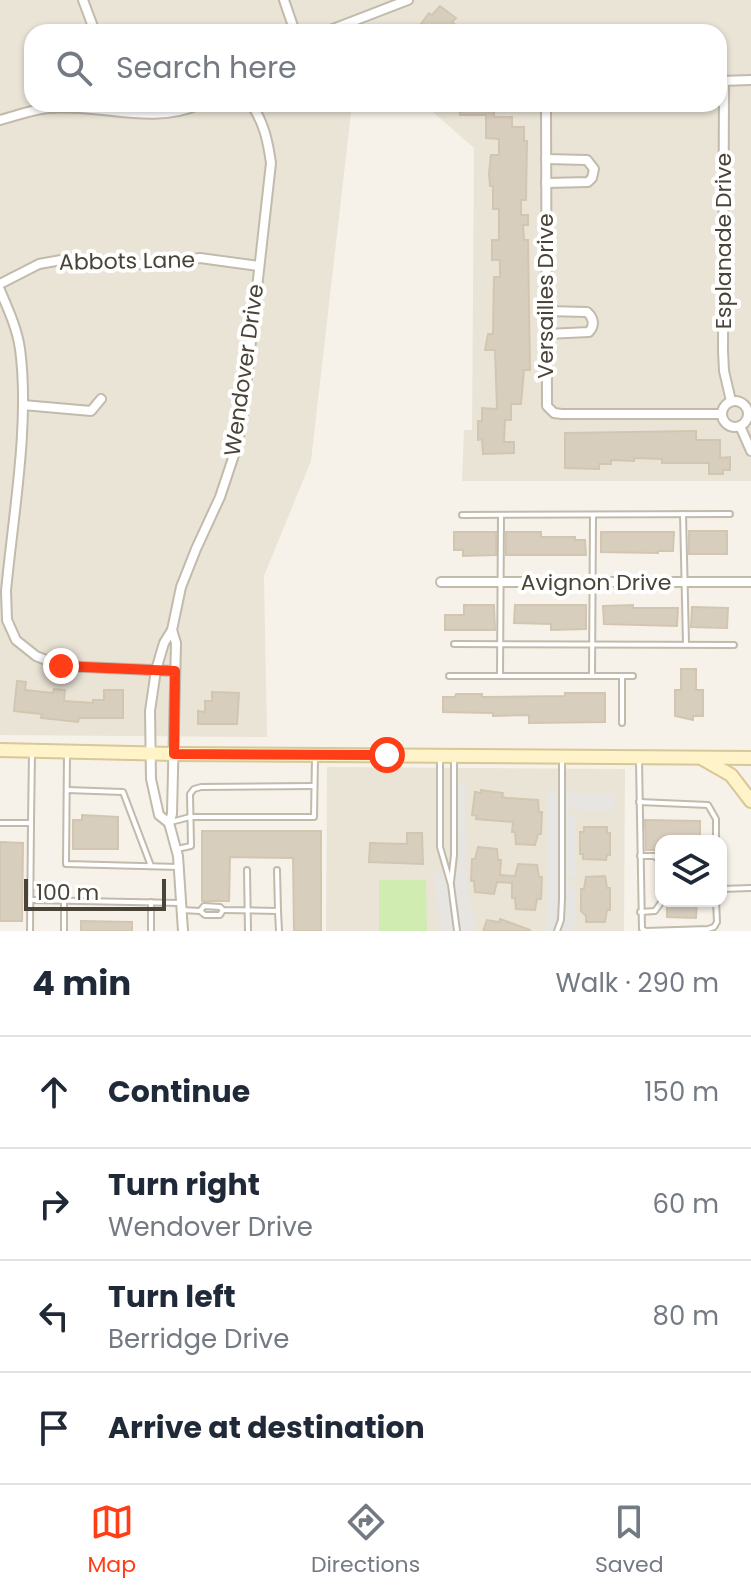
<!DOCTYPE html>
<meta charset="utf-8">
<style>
body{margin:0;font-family:Poppins,sans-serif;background:#f6f6f7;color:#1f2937}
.controls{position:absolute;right:24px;bottom:24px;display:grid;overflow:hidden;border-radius:16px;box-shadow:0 2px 6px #0004}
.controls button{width:72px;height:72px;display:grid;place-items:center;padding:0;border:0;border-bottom:2px solid #e0e1e3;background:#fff;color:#1f2937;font:40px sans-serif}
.scale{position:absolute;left:24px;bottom:20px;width:142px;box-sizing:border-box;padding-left:8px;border:4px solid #4a4337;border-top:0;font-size:22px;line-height:28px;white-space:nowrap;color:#4a4337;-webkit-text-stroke:6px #fff;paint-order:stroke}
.stop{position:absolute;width:24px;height:24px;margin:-18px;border:6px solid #ff3d17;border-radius:50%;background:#fff}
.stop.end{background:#ff3d17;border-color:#fff;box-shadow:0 2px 8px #0008}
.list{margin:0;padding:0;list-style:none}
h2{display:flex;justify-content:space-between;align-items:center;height:104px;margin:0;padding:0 32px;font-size:34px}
h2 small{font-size:26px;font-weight:400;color:#747a83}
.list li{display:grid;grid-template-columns:52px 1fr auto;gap:24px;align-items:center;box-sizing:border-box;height:112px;padding:0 32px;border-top:2px solid #e0e1e3}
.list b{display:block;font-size:30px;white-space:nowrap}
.list p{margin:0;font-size:26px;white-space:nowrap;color:#747a83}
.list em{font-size:26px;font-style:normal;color:#747a83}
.icon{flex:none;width:44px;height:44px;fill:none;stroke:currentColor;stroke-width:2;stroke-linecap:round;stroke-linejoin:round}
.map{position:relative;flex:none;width:751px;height:931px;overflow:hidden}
.search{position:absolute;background:#fff;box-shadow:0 2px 6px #0004;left:24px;right:24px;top:24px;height:88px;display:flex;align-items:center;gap:20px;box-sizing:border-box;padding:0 28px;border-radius:24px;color:#747a83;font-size:30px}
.sheet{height:552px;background:#fff}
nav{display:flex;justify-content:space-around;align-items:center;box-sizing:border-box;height:112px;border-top:2px solid #e0e1e3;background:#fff;font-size:22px;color:#747a83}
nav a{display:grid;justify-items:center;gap:4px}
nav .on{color:#ff3d17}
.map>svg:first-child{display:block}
.residential{fill:#eae4d7}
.green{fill:#d0ecb0}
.parking{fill:#e7e5e1}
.building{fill:#d8cebe;stroke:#d3c6b1;stroke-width:2}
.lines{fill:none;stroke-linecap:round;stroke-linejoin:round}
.service-casing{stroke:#c2baab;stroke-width:8}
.minor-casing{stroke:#c2baab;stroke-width:12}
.secondary-casing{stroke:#d8c797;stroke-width:16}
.service{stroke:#fff;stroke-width:4}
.minor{stroke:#fff;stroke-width:8}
.secondary{stroke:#fff3ca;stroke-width:12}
.route{stroke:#ff3d17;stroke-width:10}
.labels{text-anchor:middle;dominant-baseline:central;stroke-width:8;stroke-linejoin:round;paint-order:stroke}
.street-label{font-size:22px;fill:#4a4337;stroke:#fff}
</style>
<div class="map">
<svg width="751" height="931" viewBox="0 0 751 931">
<rect width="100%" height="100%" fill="#f6f2e9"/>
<!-- residential -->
<g class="residential">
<polygon points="0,0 751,0 751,481 462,481 464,430 472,430 474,148 434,113 434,104 719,104 719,32 32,32 32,104 352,104 311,461 264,576 267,737 0,735"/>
<polygon points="327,767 625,769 624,931 326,931"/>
</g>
<!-- green -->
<polygon class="green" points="379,880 426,880 427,931 379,931"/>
<!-- parking -->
<g class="parking">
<polygon points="457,782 465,783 467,894 475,921 474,931 442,931 433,874 459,872"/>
<polygon points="548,789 568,789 573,793 614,793 614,812 579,811 576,804 568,808 571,815 576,815 576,876 568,878 570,883 575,884 576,919 572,931 543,931 548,920"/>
</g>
<!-- building -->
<g class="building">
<polygon points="440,6 456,18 452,22 457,26 452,32 445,27 441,32 415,32 429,13 432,15"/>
<polygon points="460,104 494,104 494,117 512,117 512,127 524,127 524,141 527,141 526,200 521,200 521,215 528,215 528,225 523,225 524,240 528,240 530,370 524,370 521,404 511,404 511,420 505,420 504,442 514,442 514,453 483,454 482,439 478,440 478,421 482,421 482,408 497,409 495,350 485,350 488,334 493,334 494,277 500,277 500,260 492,260 492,240 499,240 499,209 493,209 493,186 490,186 489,173 491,155 499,155 499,139 486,138 486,115 460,115"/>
<polygon points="696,431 696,440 720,440 720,458 730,457 730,470 723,470 723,474 709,474 709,463 662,463 662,459 634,458 634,461 611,460 611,464 599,464 599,469 565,468 565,433"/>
<rect x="689" y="531" width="38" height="23"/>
<polygon points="454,532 496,532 496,555 463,556 463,550 454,550"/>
<polygon points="506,532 541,532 541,537 575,537 575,540 585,540 586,555 506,555"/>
<polygon points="601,532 674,532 673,551 658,551 658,553 601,552"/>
<polygon points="464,605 494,605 495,630 445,630 445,615 464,615"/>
<polygon points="515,605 586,605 586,629 551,630 551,624 514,623"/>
<polygon points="633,605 633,608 678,608 677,626 604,624 603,606"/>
<polygon points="692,607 728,608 727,628 691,627"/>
<polygon points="681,669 696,669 696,690 703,690 703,716 693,716 693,720 675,716 675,690 681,690"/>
<polygon points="17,681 26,682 25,690 53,693 54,689 65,690 64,701 93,703 93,700 104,700 104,690 123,690 123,718 79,718 78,722 41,718 42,714 14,711"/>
<polygon points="212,692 239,693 237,724 198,724 198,711 205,712 205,701 212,701"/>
<polygon points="565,693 605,693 605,722 529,723 529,715 493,716 493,713 443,712 443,697 455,697 456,694 482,694 482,697 565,696"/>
<polygon points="481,790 503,793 502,797 507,798 538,800 539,812 542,812 541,834 538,834 535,845 516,844 515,832 512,832 513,822 476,819 477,816 472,815 475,792 481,793"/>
<polygon points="82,815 118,817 118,849 73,849 73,820 82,820"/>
<polygon points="645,820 700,821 700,841 661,841 661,850 646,850"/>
<polygon points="584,827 607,827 607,833 610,833 610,855 607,855 606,860 583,859 583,854 580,854 580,832 584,832"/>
<polygon points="202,831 321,831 321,931 294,931 293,858 230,857 229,901 202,901"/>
<polygon points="407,833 422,833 423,864 369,862 370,843 407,844"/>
<polygon points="0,842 23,843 22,921 0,921"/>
<polygon points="478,847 497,849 498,860 501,860 500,875 515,876 518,864 537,865 539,877 542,877 541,899 537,899 535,910 516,909 515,898 512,898 512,883 497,882 494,894 475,892 474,881 471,881 472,859 475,859"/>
<polygon points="605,876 607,888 610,888 610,910 607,910 605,922 586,922 586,916 581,911 581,889 584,889 586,877"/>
<polygon points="667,901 697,901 696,918 667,917"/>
<polygon points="500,919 530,930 530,931 483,931 487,920 499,922"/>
<polygon points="81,921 132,922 132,931 81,931"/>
</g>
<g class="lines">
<!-- service casing -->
<g class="service-casing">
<g id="service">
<polyline points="683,514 686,644"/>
<polyline points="462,515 730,514"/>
<polyline points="454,644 734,645"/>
<polyline points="449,676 622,676 622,723"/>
<polyline points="500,676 501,515"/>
<polyline points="592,676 593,515"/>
<polyline points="622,676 633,676"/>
<polyline points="67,754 66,864 179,867"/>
<polyline points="440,759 440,847 451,885 457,931"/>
<polyline points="639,760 642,929 646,931 708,929 714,927 717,922 716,901"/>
<polyline points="67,790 123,792 151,866"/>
<polyline points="639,802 708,805 716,819 716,841"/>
<polyline points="171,822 190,817 314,817 315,757"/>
<polyline points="0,823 31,823 32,752"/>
<polyline points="177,849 191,846 190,794 194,789 201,787 314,786"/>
<polyline points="640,856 654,856 661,861"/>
<polyline points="247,870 248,931"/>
<polyline points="277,870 278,911"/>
<polyline points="451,882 454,855 454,759"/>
<polyline points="721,889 751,888"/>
<polyline points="31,900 180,903"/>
<polyline points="64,900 64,931"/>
<polyline points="151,902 151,931"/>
<polyline points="182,910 200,911 205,915 220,915 223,910"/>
<polyline points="200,911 204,906 220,907 223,910 278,911 279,931"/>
<polyline points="640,912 655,911 662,901"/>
<polyline points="30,931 31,823"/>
<polyline points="557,931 561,920 562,899 562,759"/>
</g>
</g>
<!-- minor casing -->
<g class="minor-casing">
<g id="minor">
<polyline points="83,0 95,32"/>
<polyline points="284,0 295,32"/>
<polyline points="325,32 408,0"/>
<polyline points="720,81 751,80"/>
<polyline points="724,81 723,351 724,371 731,401"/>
<polyline points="546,104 547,406 554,413 562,414 721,414"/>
<path d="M 0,120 C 16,116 33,109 49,108 C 100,103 152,126 200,104"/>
<polyline points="546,183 588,182 592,178 594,169 587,160 546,159"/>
<polyline points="0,284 39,264 72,258 150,265 200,258 259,266"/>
<path d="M 0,290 C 8,309 17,328 20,349 C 30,423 13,516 6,591 L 7,620 L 16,640 L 36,656 L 61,666 L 175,671"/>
<path d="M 546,311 L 587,312 C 594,318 595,325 589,332 L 546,334"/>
<circle cx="735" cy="414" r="13"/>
<polyline points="23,405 91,411 101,399"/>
<polyline points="740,426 751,451"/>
<polyline points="441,582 751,582"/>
<polyline points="172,630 176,643 172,814 169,823 178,856 183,931"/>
<path d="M 169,823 L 159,815 L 151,779 L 150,711 L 156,670 L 164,643 L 172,630 L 181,587 L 196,549 L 220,497 L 237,446 L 243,413 L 271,163 C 268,142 264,122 251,104"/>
</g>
</g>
<!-- secondary casing -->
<g class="secondary-casing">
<g id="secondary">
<polyline points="0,750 174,754 751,758"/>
<polyline points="703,759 731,775 751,801"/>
</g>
</g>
<!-- service -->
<use href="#service" class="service"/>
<!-- minor -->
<use href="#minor" class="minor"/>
<!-- secondary -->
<use href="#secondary" class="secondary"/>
</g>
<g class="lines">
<!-- route -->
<polyline class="route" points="61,666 175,671 174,754 387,755"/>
</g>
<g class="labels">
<!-- street labels -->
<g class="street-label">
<text transform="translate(723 241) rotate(-90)">Esplanade Drive</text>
<text transform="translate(127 261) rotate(-1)">Abbots Lane</text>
<text transform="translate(545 296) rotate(-90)">Versailles Drive</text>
<text transform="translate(244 370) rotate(-82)">Wendover Drive</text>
<text x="596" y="582">Avignon Drive</text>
</g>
</g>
</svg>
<div class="controls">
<button><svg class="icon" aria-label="layers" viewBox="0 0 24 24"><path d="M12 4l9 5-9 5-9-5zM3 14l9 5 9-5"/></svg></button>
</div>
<div class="scale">100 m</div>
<div class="stop" style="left:387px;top:755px"></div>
<div class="stop end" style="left:61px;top:666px"></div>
<div class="search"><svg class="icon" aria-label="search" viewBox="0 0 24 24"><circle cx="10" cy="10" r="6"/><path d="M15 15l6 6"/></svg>Search here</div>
</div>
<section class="sheet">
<h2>4 min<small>Walk · 290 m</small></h2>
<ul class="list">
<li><svg class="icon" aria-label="ahead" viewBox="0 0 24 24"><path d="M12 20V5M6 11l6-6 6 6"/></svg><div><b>Continue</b></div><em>150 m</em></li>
<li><svg class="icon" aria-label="right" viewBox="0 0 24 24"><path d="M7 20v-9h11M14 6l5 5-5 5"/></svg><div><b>Turn right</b><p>Wendover Drive</p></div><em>60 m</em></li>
<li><svg class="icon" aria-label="left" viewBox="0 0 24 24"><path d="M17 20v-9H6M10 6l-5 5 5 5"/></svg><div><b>Turn left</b><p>Berridge Drive</p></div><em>80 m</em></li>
<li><svg class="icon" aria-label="arrive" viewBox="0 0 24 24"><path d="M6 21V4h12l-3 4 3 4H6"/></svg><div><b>Arrive at destination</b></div></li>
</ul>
</section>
<nav>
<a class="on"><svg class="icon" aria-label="map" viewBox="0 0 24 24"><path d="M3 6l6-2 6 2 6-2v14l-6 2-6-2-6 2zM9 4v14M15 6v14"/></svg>Map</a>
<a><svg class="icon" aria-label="directions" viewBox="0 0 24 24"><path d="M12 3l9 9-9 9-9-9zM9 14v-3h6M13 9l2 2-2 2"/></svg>Directions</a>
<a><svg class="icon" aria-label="saved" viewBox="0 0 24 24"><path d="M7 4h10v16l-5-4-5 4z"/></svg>Saved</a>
</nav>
